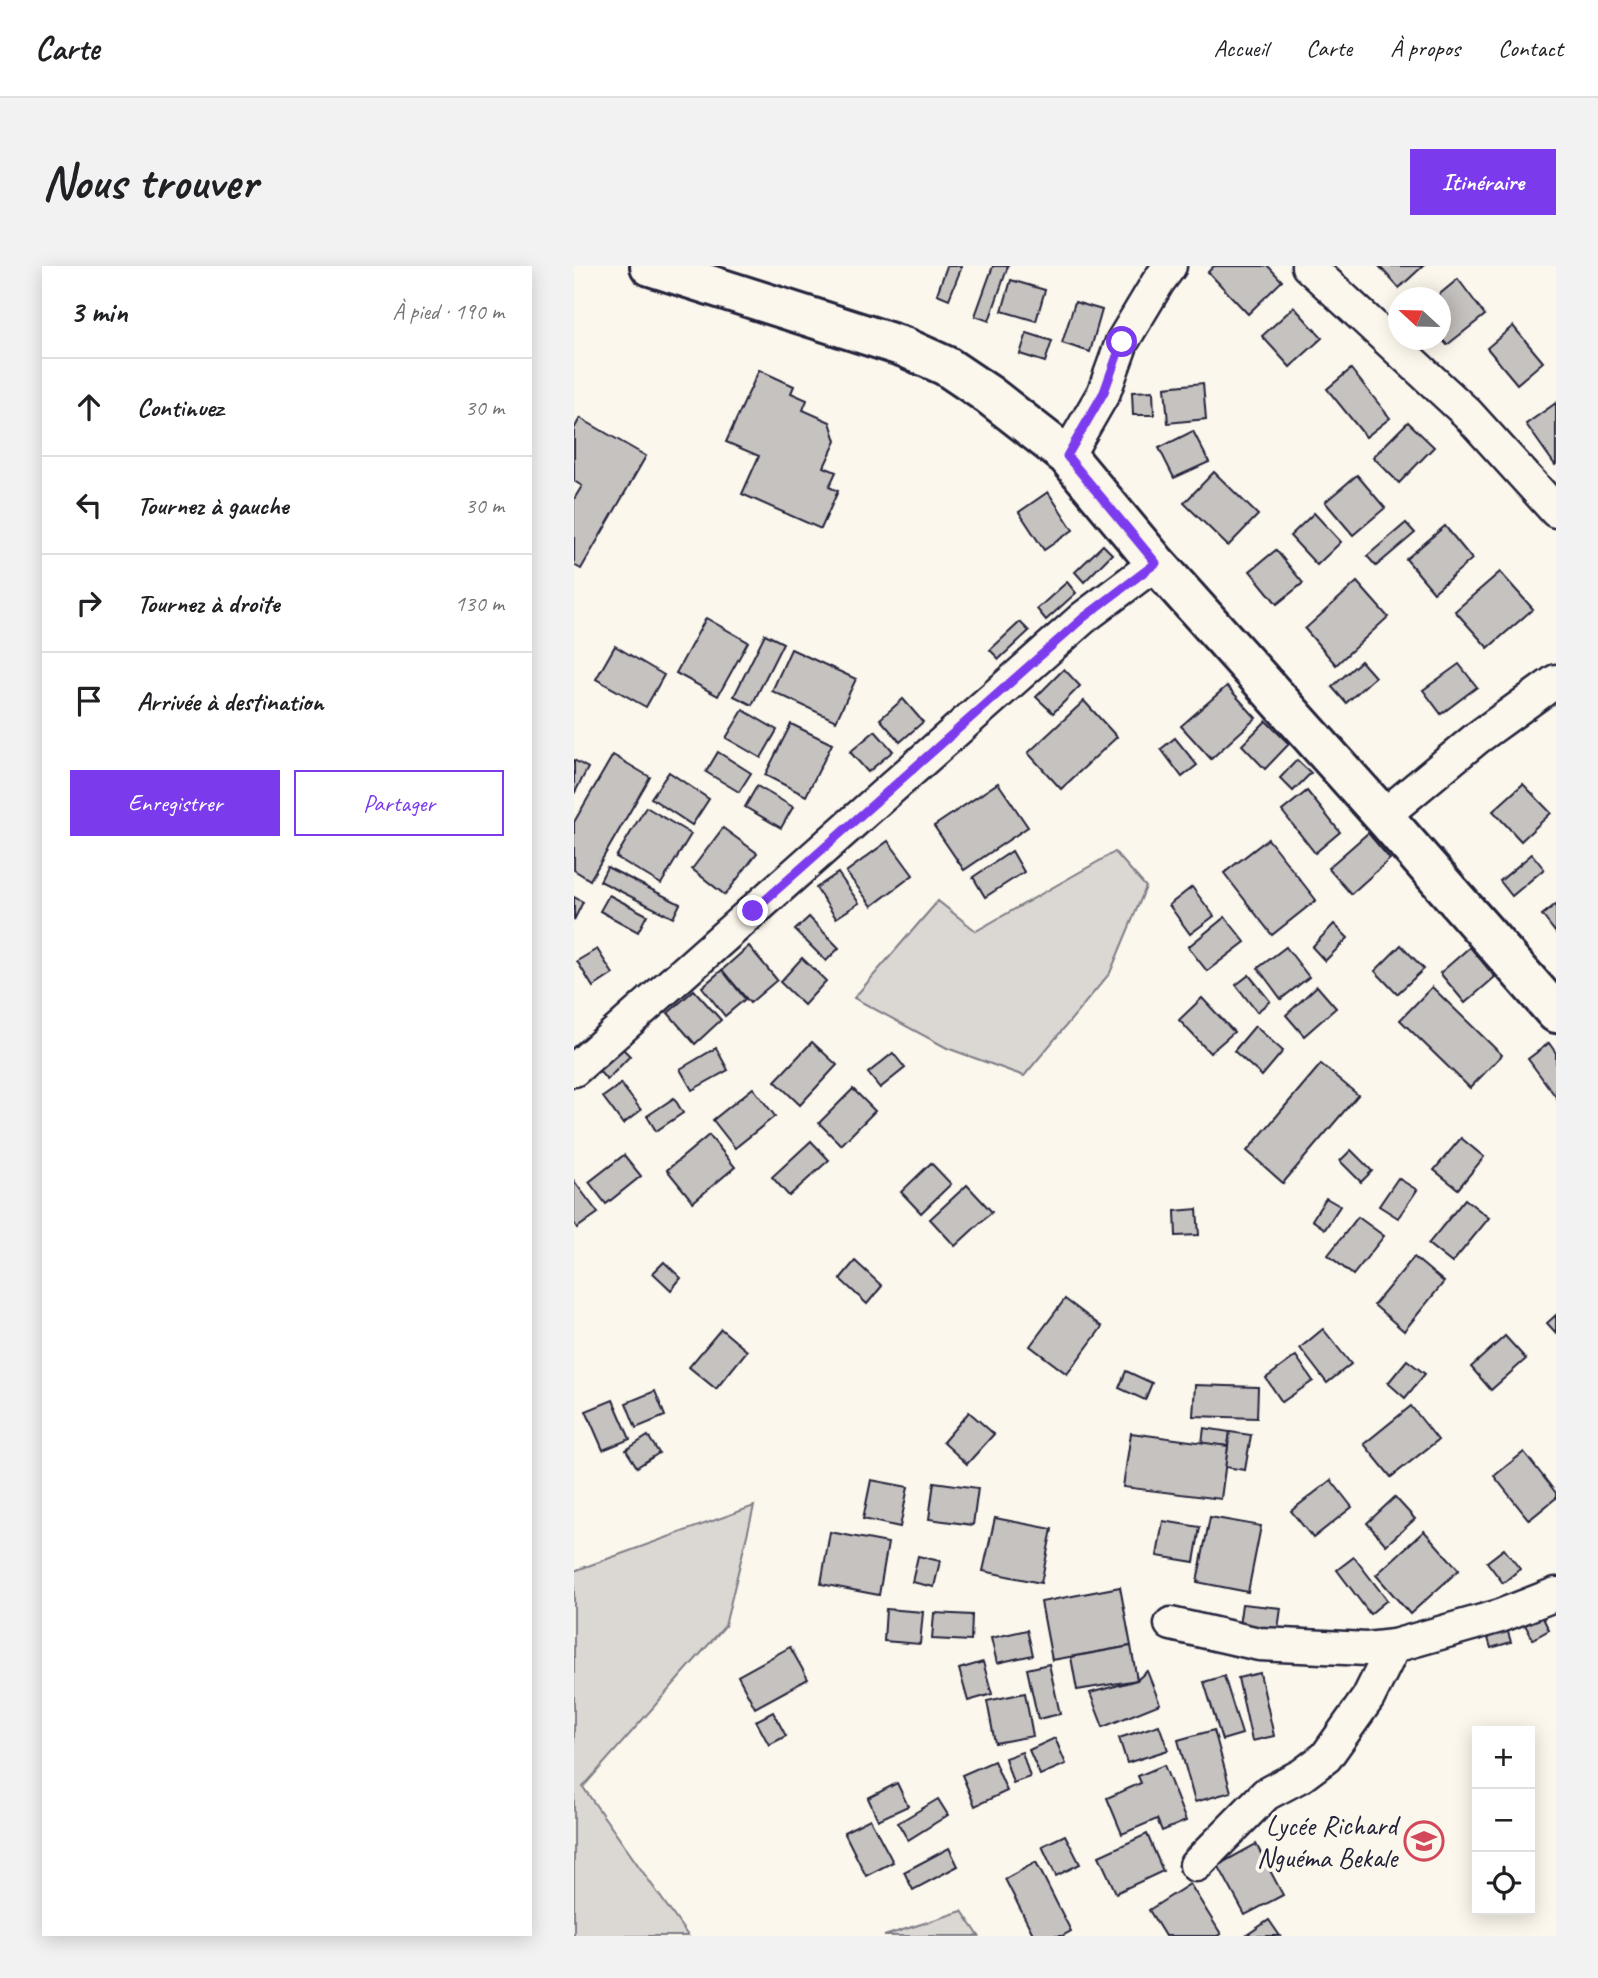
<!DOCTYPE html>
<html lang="fr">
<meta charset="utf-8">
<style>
body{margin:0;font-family:Caveat,sans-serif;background:#f2f2f2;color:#202124}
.controls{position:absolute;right:21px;bottom:21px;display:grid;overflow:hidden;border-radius:0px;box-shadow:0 4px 18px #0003}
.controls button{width:63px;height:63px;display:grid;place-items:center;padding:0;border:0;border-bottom:2px solid #e0e0e0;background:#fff;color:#202124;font:35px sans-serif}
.compass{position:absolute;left:814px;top:21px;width:63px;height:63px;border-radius:50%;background:#fff;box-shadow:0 4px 18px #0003;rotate:292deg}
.stop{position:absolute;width:21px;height:21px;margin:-16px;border:5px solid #7c3aed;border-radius:50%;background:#fff}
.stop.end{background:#7c3aed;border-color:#fff;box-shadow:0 2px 7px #0008}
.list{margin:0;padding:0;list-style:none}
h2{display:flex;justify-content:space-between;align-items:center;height:91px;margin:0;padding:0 28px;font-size:30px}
h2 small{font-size:23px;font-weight:400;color:#757577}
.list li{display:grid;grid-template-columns:46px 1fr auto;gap:21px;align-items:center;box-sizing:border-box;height:98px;padding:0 28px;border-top:2px solid #e0e0e0}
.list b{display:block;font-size:26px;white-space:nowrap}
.list em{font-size:23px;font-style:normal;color:#757577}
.actions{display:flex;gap:14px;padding:21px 28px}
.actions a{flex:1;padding:16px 0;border:2px solid #7c3aed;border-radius:0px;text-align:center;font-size:24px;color:#7c3aed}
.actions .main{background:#7c3aed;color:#fff}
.icon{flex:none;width:38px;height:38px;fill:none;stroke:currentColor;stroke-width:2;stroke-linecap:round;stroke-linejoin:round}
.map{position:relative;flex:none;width:982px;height:1670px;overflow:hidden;border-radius:0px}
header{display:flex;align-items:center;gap:42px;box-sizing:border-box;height:98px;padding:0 35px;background:#fff;border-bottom:2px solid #e0e0e0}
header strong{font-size:33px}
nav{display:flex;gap:38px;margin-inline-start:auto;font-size:24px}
.intro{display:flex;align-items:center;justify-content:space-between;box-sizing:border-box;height:168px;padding:0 42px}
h1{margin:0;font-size:49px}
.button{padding:18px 32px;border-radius:0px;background:#7c3aed;color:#fff;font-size:24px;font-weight:700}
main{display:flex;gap:42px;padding:0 42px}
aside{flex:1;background:#fff;border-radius:0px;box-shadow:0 4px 18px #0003}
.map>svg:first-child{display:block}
.green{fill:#dbd8d3;stroke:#7e7d87;stroke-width:2}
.building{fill:#c6c2c0;stroke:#22223b;stroke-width:2}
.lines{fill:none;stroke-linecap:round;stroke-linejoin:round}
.minor-casing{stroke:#22223b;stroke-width:37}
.major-casing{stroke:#22223b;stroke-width:44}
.minor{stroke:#fbf7ec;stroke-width:32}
.major{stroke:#fbf7ec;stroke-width:38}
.route{stroke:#7c3aed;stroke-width:9}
.labels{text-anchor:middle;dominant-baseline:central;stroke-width:7;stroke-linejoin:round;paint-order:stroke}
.poi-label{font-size:28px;fill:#22223b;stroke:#fbf7ec;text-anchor:end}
</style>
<header>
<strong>Carte</strong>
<nav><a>Accueil</a><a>Carte</a><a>À propos</a><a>Contact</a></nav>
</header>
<div class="intro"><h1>Nous trouver</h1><a class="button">Itinéraire</a></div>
<main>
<aside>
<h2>3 min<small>À pied · 190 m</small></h2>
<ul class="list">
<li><svg class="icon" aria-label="ahead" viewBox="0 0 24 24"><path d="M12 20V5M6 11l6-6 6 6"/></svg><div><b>Continuez</b></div><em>30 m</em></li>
<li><svg class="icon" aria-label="left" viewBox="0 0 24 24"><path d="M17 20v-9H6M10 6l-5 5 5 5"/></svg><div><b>Tournez à gauche</b></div><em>30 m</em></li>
<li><svg class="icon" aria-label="right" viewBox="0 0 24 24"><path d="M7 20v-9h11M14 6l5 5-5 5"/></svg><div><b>Tournez à droite</b></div><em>130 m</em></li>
<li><svg class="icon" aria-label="arrive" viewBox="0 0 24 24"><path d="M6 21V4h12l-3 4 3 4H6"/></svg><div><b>Arrivée à destination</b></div></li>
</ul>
<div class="actions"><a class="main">Enregistrer</a><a>Partager</a></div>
</aside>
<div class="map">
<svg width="982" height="1670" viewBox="0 0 982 1670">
<rect width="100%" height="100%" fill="#fbf7ec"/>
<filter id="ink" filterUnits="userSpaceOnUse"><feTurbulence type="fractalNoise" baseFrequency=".0143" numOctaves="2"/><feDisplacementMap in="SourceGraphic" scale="14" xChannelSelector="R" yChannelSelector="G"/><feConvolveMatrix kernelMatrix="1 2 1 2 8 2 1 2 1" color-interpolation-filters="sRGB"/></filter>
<g filter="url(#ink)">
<!-- green -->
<g class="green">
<polygon points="541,586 572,621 536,707 450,810 373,782 280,732 364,635 402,665"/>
<polygon points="180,1240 151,1360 9,1521 114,1670 0,1670 0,1305"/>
<polygon points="388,1645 405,1670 310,1670"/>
</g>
<!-- building -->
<g class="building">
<polygon points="373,0 388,0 375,33 363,28"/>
<polygon points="419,0 434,0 415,55 401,50"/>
<polygon points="640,0 694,0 708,15 674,48 634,6"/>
<polygon points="805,0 849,0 825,22"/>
<polygon points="884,13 911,49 873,79 866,71 866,32 861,32"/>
<polygon points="437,14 471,24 462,55 428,45"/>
<polygon points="501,36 528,44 516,86 488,77"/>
<polygon points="720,41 748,72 716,101 688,70"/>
<polygon points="939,60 969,96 943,118 913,82"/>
<polygon points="453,67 478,75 471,96 446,88"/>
<polygon points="777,103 816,152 792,171 753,123"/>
<polygon points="185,104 220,120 217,127 233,134 229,144 256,156 262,175 250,201 262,206 255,221 264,225 247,263 168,228 185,190 152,176"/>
<polygon points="629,117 632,153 594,157 591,121"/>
<polygon points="579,125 580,149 559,149 558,126"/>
<polygon points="982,137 982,198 981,199 952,158"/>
<polygon points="6,152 72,190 7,303 0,299 0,233 8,220 0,215 0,163"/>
<polygon points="834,156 860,181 825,217 799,191"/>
<polygon points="619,165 635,196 600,212 585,182"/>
<polygon points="640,206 684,249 654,280 610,237"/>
<polygon points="783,209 811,242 779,269 751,236"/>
<polygon points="474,226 499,264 470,284 445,246"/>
<polygon points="740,247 767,276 743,299 716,270"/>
<polygon points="832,257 841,267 802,300 793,290"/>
<polygon points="871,260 898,293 860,326 832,293"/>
<polygon points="529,279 538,288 510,316 501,306"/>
<polygon points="702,284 729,317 703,338 676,305"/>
<polygon points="926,306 959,343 914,382 881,345"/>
<polygon points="493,316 502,327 472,354 463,343"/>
<polygon points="783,316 814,351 762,399 731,363"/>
<polygon points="132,352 174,376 144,430 102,407"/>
<polygon points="446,356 455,365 425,393 416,384"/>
<polygon points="191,368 209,377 178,439 160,430"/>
<polygon points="41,380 90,409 72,441 22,413"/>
<polygon points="217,383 282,413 262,455 198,425"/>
<polygon points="787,395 801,411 772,437 758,421"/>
<polygon points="885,398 903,421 867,448 849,424"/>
<polygon points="490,403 506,420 479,447 462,431"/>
<polygon points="653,420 682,452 637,493 607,460"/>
<polygon points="329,433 349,456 326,476 306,453"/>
<polygon points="510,435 543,471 487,523 454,487"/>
<polygon points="169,444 203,464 187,492 152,472"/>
<polygon points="692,455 715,478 691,503 668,479"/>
<polygon points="217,458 258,478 232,530 191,509"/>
<polygon points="301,465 319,485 294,506 276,486"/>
<polygon points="601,472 623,499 608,511 587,483"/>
<polygon points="144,486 177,507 165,526 132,506"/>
<polygon points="39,489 76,511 16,614 0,604 0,556"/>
<polygon points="0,494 14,502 0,528"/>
<polygon points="723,494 737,507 719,525 706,512"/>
<polygon points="95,506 135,533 118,559 77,532"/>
<polygon points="424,517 454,561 390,604 360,560"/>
<polygon points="949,518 977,547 947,575 919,545"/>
<polygon points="183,520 219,541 207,562 171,541"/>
<polygon points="733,525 766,566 741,587 708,545"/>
<polygon points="72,541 117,568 87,618 42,591"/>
<polygon points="149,562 183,587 151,629 118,603"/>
<polygon points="794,567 816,593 777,628 754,602"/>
<polygon points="694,573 742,634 698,669 650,607"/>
<polygon points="314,575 339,609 298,640 272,606"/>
<polygon points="438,585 450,606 411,631 399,611"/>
<polygon points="958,588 970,603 938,630 926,615"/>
<polygon points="33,601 106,638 99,652 26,615"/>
<polygon points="264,607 285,637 262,652 242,622"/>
<polygon points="618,621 640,650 616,668 595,639"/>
<polygon points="35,629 73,649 64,666 26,645"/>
<polygon points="0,631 9,636 0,654"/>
<polygon points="982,638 982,667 968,649"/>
<polygon points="235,651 265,682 252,695 221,664"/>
<polygon points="651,651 671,676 633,705 614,681"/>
<polygon points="760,658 774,672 751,695 738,681"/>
<polygon points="827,679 850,703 823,728 801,705"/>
<polygon points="175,680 203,714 176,737 148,704"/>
<polygon points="712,681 735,711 707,733 684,702"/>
<polygon points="896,681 921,711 891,737 866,707"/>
<polygon points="23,683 39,708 19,721 3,695"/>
<polygon points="228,692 252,715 230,739 206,716"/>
<polygon points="148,704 171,733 151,750 128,721"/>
<polygon points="675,709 696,735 683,746 662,719"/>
<polygon points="743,720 762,742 730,770 712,749"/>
<polygon points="858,721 928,789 896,822 826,754"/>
<polygon points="120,724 147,754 121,778 94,747"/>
<polygon points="628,732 660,766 636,787 605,754"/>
<polygon points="681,760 709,785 688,810 660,785"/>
<polygon points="238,776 263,799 226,839 201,815"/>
<polygon points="975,777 982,787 982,831 954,793"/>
<polygon points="46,780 56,790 33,814 24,804"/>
<polygon points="142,782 154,804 118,824 106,803"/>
<polygon points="319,787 331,802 306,822 294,807"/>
<polygon points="747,798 784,829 709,917 673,885"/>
<polygon points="47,818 67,844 49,858 29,831"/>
<polygon points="179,822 201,850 161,882 139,854"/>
<polygon points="279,823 301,845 267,879 245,857"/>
<polygon points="100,832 109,847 82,865 73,850"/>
<polygon points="135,869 161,901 119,936 93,904"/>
<polygon points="887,872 910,891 884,923 860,904"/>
<polygon points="237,875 255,894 215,930 198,911"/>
<polygon points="777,884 798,905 787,916 766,895"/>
<polygon points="50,889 67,910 32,938 15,916"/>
<polygon points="357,897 377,918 347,947 327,926"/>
<polygon points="824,912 843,924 824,952 805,940"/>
<polygon points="0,915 24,947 3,962 0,957"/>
<polygon points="393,919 418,946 381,980 356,953"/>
<polygon points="752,932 766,940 751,963 738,954"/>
<polygon points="891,933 915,952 878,997 854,978"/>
<polygon points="623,943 625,969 602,970 601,945"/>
<polygon points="784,951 810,970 779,1009 754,989"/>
<polygon points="840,991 870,1016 830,1065 800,1039"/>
<polygon points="281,995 308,1020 293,1038 266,1013"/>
<polygon points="90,996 107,1012 97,1024 79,1007"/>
<polygon points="491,1033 528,1061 493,1108 456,1080"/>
<polygon points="982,1049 982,1067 973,1057"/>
<polygon points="147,1063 173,1085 142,1123 115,1101"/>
<polygon points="749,1063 777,1098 753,1117 726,1082"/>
<polygon points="931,1070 952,1093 917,1124 897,1101"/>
<polygon points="722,1090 739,1115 708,1136 692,1112"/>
<polygon points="833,1094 851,1108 831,1132 814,1117"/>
<polygon points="552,1105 578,1117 571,1134 545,1122"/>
<polygon points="621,1119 684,1121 683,1152 619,1150"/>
<polygon points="81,1125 91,1150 62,1162 52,1137"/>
<polygon points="39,1134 56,1173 29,1184 12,1145"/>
<polygon points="837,1140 864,1174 817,1211 790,1178"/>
<polygon points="395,1146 420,1168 393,1198 369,1176"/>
<polygon points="630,1162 656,1166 654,1180 628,1177"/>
<polygon points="656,1166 677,1169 671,1204 651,1201"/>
<polygon points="557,1167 654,1180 647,1233 549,1221"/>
<polygon points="74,1170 85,1187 63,1201 52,1184"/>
<polygon points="950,1186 982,1227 982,1232 955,1254 920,1210"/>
<polygon points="297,1214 334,1221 326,1261 289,1253"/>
<polygon points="757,1214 778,1241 739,1272 717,1245"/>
<polygon points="360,1216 404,1222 399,1259 355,1253"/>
<polygon points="821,1231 841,1253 812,1279 793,1257"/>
<polygon points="636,1251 687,1260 674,1326 623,1316"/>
<polygon points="421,1252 478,1263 467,1317 409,1305"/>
<polygon points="589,1255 626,1261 620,1296 583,1290"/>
<polygon points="850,1265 885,1304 836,1348 802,1309"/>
<polygon points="256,1266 314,1277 305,1329 247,1318"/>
<polygon points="930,1283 946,1303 929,1317 913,1296"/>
<polygon points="344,1290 366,1295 360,1321 338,1316"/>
<polygon points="780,1291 813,1334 796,1348 763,1304"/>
<polygon points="546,1321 557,1380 478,1394 467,1336"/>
<polygon points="668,1338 707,1342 703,1371 664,1367"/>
<polygon points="312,1343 349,1346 346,1378 310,1375"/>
<polygon points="360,1347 398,1349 397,1375 358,1373"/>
<polygon points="968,1350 975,1364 959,1373 951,1359"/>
<polygon points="933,1363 937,1376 917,1382 913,1369"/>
<polygon points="453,1364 459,1389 423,1397 417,1372"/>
<polygon points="557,1380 563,1414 503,1424 497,1391"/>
<polygon points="216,1381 234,1413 181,1442 164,1410"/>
<polygon points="409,1396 418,1428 394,1435 385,1403"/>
<polygon points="475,1398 486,1448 464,1453 453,1403"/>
<polygon points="573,1405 586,1438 529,1461 516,1427 563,1414"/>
<polygon points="686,1407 700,1470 678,1475 664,1412"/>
<polygon points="650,1410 668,1468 648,1474 630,1416"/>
<polygon points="451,1427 459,1470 421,1477 413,1435"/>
<polygon points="199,1446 212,1470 195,1479 182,1455"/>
<polygon points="585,1459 594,1484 553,1497 545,1472"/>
<polygon points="640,1464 657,1526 621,1536 604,1474"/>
<polygon points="481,1472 492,1498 466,1509 455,1484"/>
<polygon points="448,1486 456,1511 439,1517 431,1492"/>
<polygon points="420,1495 433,1525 401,1540 388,1509"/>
<polygon points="590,1499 612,1555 588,1565 583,1553 548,1568 533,1532 567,1517 564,1510"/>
<polygon points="323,1517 334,1540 304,1554 294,1532"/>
<polygon points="364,1533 374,1549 334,1574 324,1557"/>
<polygon points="296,1553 319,1596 292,1610 270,1566"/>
<polygon points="573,1568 589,1605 542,1627 525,1590"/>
<polygon points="491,1569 506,1598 482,1610 468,1580"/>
<polygon points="682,1578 709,1629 671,1649 644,1599"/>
<polygon points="375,1582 384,1600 339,1624 330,1606"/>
<polygon points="462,1596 497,1665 488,1670 460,1670 431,1613"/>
<polygon points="616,1618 647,1668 643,1670 591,1670 575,1644"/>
<polygon points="695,1654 706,1670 674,1670 673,1669"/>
</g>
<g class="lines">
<!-- minor casing -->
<g class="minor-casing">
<g id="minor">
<polyline points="734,0 893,147 982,245"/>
<polyline points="493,190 530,126 548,76 584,16 596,0"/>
<polyline points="809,550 903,472 982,415"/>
<polyline points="0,804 509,352 582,297"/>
<polyline points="597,1358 685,1378 793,1383 820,1380 926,1350 982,1328"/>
<polyline points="622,1599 692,1528 728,1509 752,1491 794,1432 820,1380"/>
</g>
</g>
<!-- major casing -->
<g class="major-casing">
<polyline id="major" points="76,0 330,81 372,100 415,129 493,190 582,297 809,550 982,747"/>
</g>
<!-- minor -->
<use href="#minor" class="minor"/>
<!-- major -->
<use href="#major" class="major"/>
</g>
</g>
<g class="lines" filter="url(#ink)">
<!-- route -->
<polyline class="route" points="179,645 509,352 582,297 493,190 530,126 548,76"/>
</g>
<!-- icons -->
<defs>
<g id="school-ring" transform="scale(2.0125)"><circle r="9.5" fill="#fbf7ec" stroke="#d1495b" stroke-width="1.5"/><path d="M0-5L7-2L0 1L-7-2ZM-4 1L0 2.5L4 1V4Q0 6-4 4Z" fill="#d1495b"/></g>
</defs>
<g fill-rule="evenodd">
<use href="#school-ring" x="850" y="1575"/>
</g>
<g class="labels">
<!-- poi labels -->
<g class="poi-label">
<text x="823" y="1559">Lycée Richard<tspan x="823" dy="32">Nguéma Bekale</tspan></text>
</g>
</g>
</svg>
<div class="controls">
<button>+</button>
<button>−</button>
<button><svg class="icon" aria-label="locate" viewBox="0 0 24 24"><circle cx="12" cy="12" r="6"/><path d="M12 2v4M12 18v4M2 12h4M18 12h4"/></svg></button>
</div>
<svg class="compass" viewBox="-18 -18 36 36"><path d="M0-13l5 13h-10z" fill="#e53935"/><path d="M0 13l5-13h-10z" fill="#757577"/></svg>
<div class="stop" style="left:548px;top:76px"></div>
<div class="stop end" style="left:179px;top:645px"></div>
</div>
</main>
